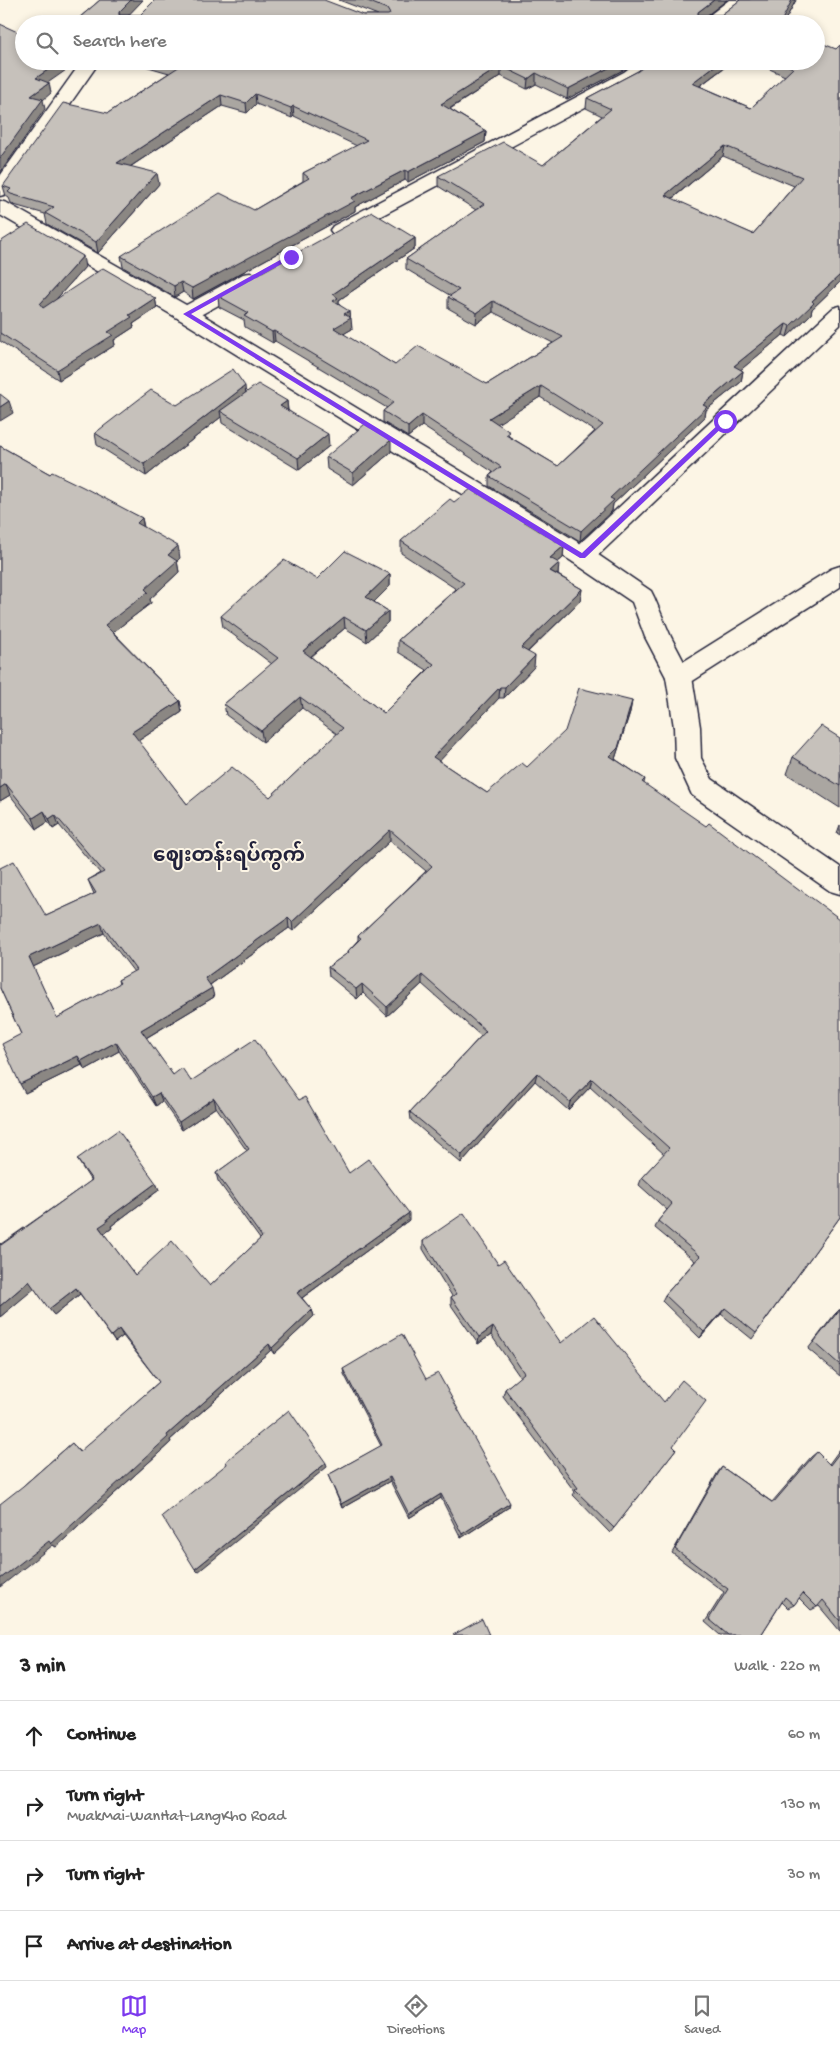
<!DOCTYPE html>
<meta charset="utf-8">
<style>
body{margin:0;font-family:"Gochi Hand","Noto Sans Myanmar",sans-serif;background:#f2f2f2;color:#222}
.stop{position:absolute;width:15px;height:15px;margin:-11px;border:4px solid #7c3aed;border-radius:50%;background:#fff}
.stop.end{background:#7c3aed;border-color:#fff;box-shadow:0 1px 5px #0008}
.list{margin:0;padding:0;list-style:none}
h2{display:flex;justify-content:space-between;align-items:center;height:65px;margin:0;padding:0 20px;font-size:21px}
h2 small{font-size:16px;font-weight:400;color:#767676}
.list li{display:grid;grid-template-columns:32px 1fr auto;gap:15px;align-items:center;box-sizing:border-box;height:70px;padding:0 20px;border-top:1px solid #e0e0e0}
.list b{display:block;font-size:19px;white-space:nowrap}
.list p{margin:0;font-size:16px;white-space:nowrap;color:#767676}
.list em{font-size:16px;font-style:normal;color:#767676}
.icon{flex:none;width:28px;height:28px;fill:none;stroke:currentColor;stroke-width:2;stroke-linecap:round;stroke-linejoin:round}
.map{position:relative;flex:none;width:840px;height:1635px;overflow:hidden}
.search{position:absolute;background:#fff;box-shadow:0 2px 8px #0003;left:15px;right:15px;top:15px;height:55px;display:flex;align-items:center;gap:12px;box-sizing:border-box;padding:0 18px;border-radius:28px;color:#767676;font-size:19px}
.sheet{height:345px;background:#fff}
nav{display:flex;justify-content:space-around;align-items:center;box-sizing:border-box;height:70px;border-top:1px solid #e0e0e0;background:#fff;font-size:14px;color:#767676}
nav a{display:grid;justify-items:center;gap:2px}
nav .on{color:#7c3aed}
.map>svg:first-child{display:block}
.lines{fill:none;stroke-linecap:round;stroke-linejoin:round}
.minor-casing{stroke:#22223b;stroke-width:3}
.tertiary-casing{stroke:#22223b;stroke-width:3}
.secondary-casing{stroke:#22223b;stroke-width:3}
.minor{fill:#fcf5e5;fill-rule:evenodd}
.tertiary{fill:#fcf5e5;fill-rule:evenodd}
.secondary{fill:#fcf5e5;fill-rule:evenodd}
.wall{fill:#aaa6a1;stroke:#22223b;fill-rule:evenodd}
.shaded-wall{fill:#8b8783;stroke:#22223b}
.building{fill:#c6c1bb;stroke:#22223b;fill-rule:evenodd}
.route{fill:#7c3aed}
.labels{text-anchor:middle;dominant-baseline:central;stroke-width:4;stroke-linejoin:round;paint-order:stroke}
.quarter-label{font-size:20px;font-weight:bold;fill:#22223b;stroke:#fcf5e5}
</style>
<div class="map">
<svg width="840" height="1635" viewBox="0 0 840 1635">
<rect width="100%" height="100%" fill="#fcf5e5"/>
<filter id="ink" filterUnits="userSpaceOnUse"><feTurbulence type="fractalNoise" baseFrequency=".02" numOctaves="2"/><feDisplacementMap in="SourceGraphic" scale="10" xChannelSelector="R" yChannelSelector="G"/><feConvolveMatrix kernelMatrix="1 2 1 2 8 2 1 2 1" color-interpolation-filters="sRGB"/></filter>
<g filter="url(#ink)">
<g class="lines">
<!-- minor casing -->
<g class="minor-casing">
<g id="minor">
<polygon points="729,0 749,0 718,24 698,24"/>
<polygon points="82,61 100,61 7,194 0,196 0,176"/>
<polygon points="639,61 660,61 636,80 347,234 340,236 333,234 330,230 333,226 624,72"/>
<polygon points="250,273 257,274 260,279 257,284 193,319 186,321 179,319 175,314 179,309 243,274"/>
<polygon points="840,566 840,587 688,684 679,687 670,684 666,677 670,670 831,569"/>
</g>
</g>
<!-- tertiary casing -->
<g class="tertiary-casing">
<polygon id="tertiary" points="840,306 840,325 591,562 582,565 573,562 570,556 573,550 833,308"/>
</g>
<!-- secondary casing -->
<g class="secondary-casing">
<polygon id="secondary" points="0,201 7,203 193,309 591,550 651,591 654,597 671,637 692,677 700,727 701,758 712,779 840,867 840,894 830,891 692,795 675,758 674,727 666,677 645,637 632,602 573,562 179,319 0,215"/>
</g>
<!-- minor -->
<use href="#minor" class="minor"/>
<!-- tertiary -->
<use href="#tertiary" class="tertiary"/>
<!-- secondary -->
<use href="#secondary" class="secondary"/>
</g>
<!-- wall -->
<g class="wall">
<polygon points="100,0 143,0 128,15 378,15 339,0 727,0 707,15 721,15 740,0 796,0 783,24 72,24"/>
<path d="M 840,45 L 840,282 L 812,309 L 811,314 L 787,337 L 783,335 L 740,370 L 743,371 L 741,382 L 706,410 L 705,417 L 613,504 L 612,511 L 580,541 L 489,486 L 489,476 L 493,472 L 422,426 L 408,437 L 383,422 L 383,411 L 387,408 L 275,341 L 273,343 L 245,327 L 244,320 L 219,307 L 218,296 L 415,238 L 415,248 L 339,300 L 339,304 L 349,317 L 352,329 L 343,334 L 395,365 L 487,384 L 553,343 L 493,312 L 476,324 L 448,308 L 448,297 L 451,296 L 406,269 L 406,259 L 476,210 L 438,186 L 438,176 L 543,165 L 602,116 L 586,108 L 587,98 L 638,71 L 651,61 L 733,61 L 700,86 L 751,108 L 785,76 L 752,61 L 816,61 L 836,49 ZM 723,156 L 794,186 L 753,234 L 672,199 ZM 540,397 L 595,431 L 558,466 L 510,437 L 497,423 Z"/>
<polygon points="128,61 635,61 623,70 567,99 536,84 527,89 501,76 450,109 486,131 485,142 408,182 405,180 355,207 355,211 193,299 183,292 175,297 123,267 121,256 254,210 303,181 303,173 357,146 294,116 292,118 256,104 247,113 222,106 130,167 159,184 98,253 47,224 45,214 14,205 11,203 9,198 6,196 3,186 108,113 169,73"/>
<polygon points="0,242 85,267 57,298 155,298 157,308 133,324 134,327 114,340 115,345 59,380 0,341"/>
<polygon points="246,393 287,401 288,410 329,446 299,470 222,423 221,417 146,476 97,445 95,433 177,405"/>
<path d="M 0,446 L 50,474 L 142,518 L 144,527 L 180,558 L 177,561 L 179,572 L 150,599 L 151,603 L 113,632 L 180,701 L 182,712 L 138,741 L 187,804 L 270,797 L 337,734 L 302,708 L 263,742 L 226,715 L 224,704 L 272,664 L 223,627 L 221,616 L 317,579 L 390,574 L 390,586 L 374,602 L 388,611 L 388,622 L 367,642 L 345,628 L 311,657 L 384,713 L 427,670 L 398,652 L 398,640 L 456,589 L 401,553 L 401,541 L 454,502 L 564,546 L 563,558 L 558,562 L 558,575 L 582,589 L 580,601 L 528,652 L 534,667 L 504,698 L 499,698 L 439,761 L 487,793 L 527,767 L 632,701 L 630,712 L 615,759 L 645,779 L 644,783 L 840,1217 L 752,1339 L 721,1314 L 700,1338 L 662,1301 L 665,1295 L 695,1261 L 655,1228 L 658,1221 L 667,1210 L 639,1185 L 642,1177 L 664,1154 L 590,1087 L 568,1110 L 535,1081 L 461,1163 L 411,1120 L 410,1112 L 481,1036 L 422,984 L 387,1016 L 363,993 L 357,999 L 329,976 L 328,967 L 348,953 L 348,951 L 358,940 L 358,936 L 426,871 L 390,841 L 293,931 L 289,928 L 210,985 L 214,997 L 146,1038 L 173,1075 L 191,1081 L 349,1173 L 409,1220 L 302,1298 L 312,1310 L 314,1316 L 274,1354 L 271,1350 L 170,1440 L 171,1442 L 56,1547 L 53,1545 L 23,1486 L 72,1443 L 80,1452 L 159,1382 L 123,1336 L 115,1342 L 80,1294 L 54,1315 L 34,1288 L 0,1317 L 0,1243 L 1,1244 L 91,1181 L 82,1167 L 77,1159 L 156,1183 L 159,1190 L 111,1226 L 112,1228 L 104,1234 L 135,1275 L 210,1286 L 260,1239 L 218,1181 L 216,1173 L 247,1151 L 216,1107 L 182,1130 L 162,1101 L 156,1106 L 119,1051 L 85,1070 L 82,1065 L 25,1093 L 21,1034 L 0,988 L 46,916 L 94,894 L 88,880 L 100,873 L 59,825 L 53,829 L 48,822 L 37,829 L 10,795 L 0,801 ZM 104,933 L 134,972 L 118,980 L 119,984 L 57,1018 L 33,967 Z"/>
<polygon points="391,452 353,485 327,469 326,457"/>
<polygon points="840,738 840,808 787,774 793,757"/>
<polygon points="840,825 840,835 837,833"/>
<polygon points="423,1241 498,1264 561,1343 676,1449 610,1533 573,1495 575,1492 503,1396 505,1389 520,1377 491,1335 478,1344 451,1305 451,1297 452,1296 423,1249"/>
<polygon points="840,1309 840,1376 808,1349 834,1315"/>
<polygon points="343,1369 426,1379 509,1507 461,1538 441,1498 409,1518 390,1481 342,1508 328,1475 381,1446 344,1374"/>
<polygon points="840,1449 840,1631 819,1606 811,1610 799,1598 794,1605 788,1608 782,1602 761,1635 720,1635 705,1622 724,1592 672,1553 718,1472 722,1467 772,1502 811,1457 817,1452 829,1464"/>
</g>
<!-- shaded-wall -->
<g class="shaded-wall">
<polygon points="131,0 143,0 121,23 121,24 119,12"/>
<polygon points="714,0 727,0 697,23 698,12"/>
<polygon points="792,0 796,0 783,24 779,24"/>
<polygon points="61,61 79,61 39,89 36,78"/>
<polygon points="622,61 635,61 623,70 567,99 568,89"/>
<polygon points="721,61 733,61 690,93 692,83"/>
<polygon points="501,66 501,76 441,114 441,104"/>
<polygon points="536,73 536,84 527,89 528,79"/>
<polygon points="49,83 51,93 43,100 45,109 0,173 0,158 31,96"/>
<polygon points="255,94 256,104 247,113 246,103"/>
<polygon points="221,95 222,106 119,174 117,163"/>
<polygon points="293,106 294,116 292,118 291,108"/>
<polygon points="486,131 485,142 408,182 408,172"/>
<polygon points="725,146 723,156 663,206 665,195"/>
<polygon points="405,170 405,180 355,207 355,211 193,299 192,288 351,198"/>
<polygon points="157,173 159,184 98,253 96,242"/>
<polygon points="415,238 415,248 339,300 339,309 334,311 333,294"/>
<polygon points="83,256 85,267 43,314 40,304"/>
<polygon points="840,275 840,282 812,309 811,314 787,337 790,326 812,301"/>
<polygon points="181,282 183,292 175,297 174,286"/>
<polygon points="155,298 157,308 133,324 134,327 114,340 115,345 59,380 57,370 129,315"/>
<polygon points="493,301 493,312 476,324 477,313"/>
<polygon points="349,311 350,319 351,318 352,329 335,339 334,328 344,314"/>
<polygon points="786,324 783,335 732,377 734,366"/>
<polygon points="274,331 275,341 273,343 272,332"/>
<polygon points="743,371 741,382 706,410 705,417 613,504 612,511 580,541 581,531 610,498 703,405"/>
<polygon points="245,386 246,397 220,411 221,417 146,476 144,464"/>
<polygon points="541,386 540,397 489,429 489,418"/>
<polygon points="9,401 13,413 0,421 0,407"/>
<polygon points="287,401 288,413 280,406"/>
<polygon points="422,415 422,426 408,437 408,427"/>
<polygon points="328,434 329,446 299,470 298,458"/>
<polygon points="391,440 391,452 353,485 353,473"/>
<polygon points="142,518 144,530 137,523"/>
<polygon points="178,546 180,558 177,561 179,572 150,599 151,603 108,636 105,625 145,589 168,555"/>
<polygon points="564,546 563,558 549,569 550,558"/>
<polygon points="559,563 558,575 550,571"/>
<polygon points="390,574 390,586 367,609 366,597"/>
<polygon points="582,589 580,601 520,659 521,648"/>
<polygon points="388,611 388,622 367,642 366,630"/>
<polygon points="344,617 345,628 304,662 303,651"/>
<polygon points="535,656 534,667 504,698 505,687"/>
<polygon points="500,687 499,698 433,768 433,757"/>
<polygon points="300,697 302,708 263,742 261,731"/>
<polygon points="180,701 182,712 135,743 132,732"/>
<polygon points="632,701 630,712 615,759 608,766 610,756"/>
<polygon points="6,784 10,795 0,801 0,788"/>
<polygon points="44,811 48,822 37,829 33,818"/>
<polygon points="55,815 59,825 53,829 49,819"/>
<polygon points="390,830 390,841 293,931 292,922"/>
<polygon points="288,918 289,928 207,987 205,978"/>
<polygon points="101,923 104,933 33,967 29,957"/>
<polygon points="422,975 422,984 387,1016 387,1007"/>
<polygon points="362,984 363,993 357,999 356,989"/>
<polygon points="212,988 214,997 144,1039 141,1030"/>
<polygon points="116,1042 119,1051 85,1070 81,1061"/>
<polygon points="78,1056 82,1065 25,1093 20,1084"/>
<polygon points="537,1073 535,1081 461,1163 462,1155"/>
<polygon points="592,1079 590,1087 568,1110 570,1102"/>
<polygon points="159,1093 162,1101 156,1106 152,1097"/>
<polygon points="214,1098 216,1107 182,1130 179,1122"/>
<polygon points="156,1183 159,1190 111,1226 112,1228 104,1234 99,1227 107,1219"/>
<polygon points="409,1213 409,1220 299,1300 297,1293"/>
<polygon points="29,1281 35,1288 0,1317 0,1306"/>
<polygon points="76,1288 80,1294 54,1315 49,1309"/>
<polygon points="725,1308 721,1314 700,1338 704,1332"/>
<polygon points="312,1310 314,1316 274,1354 272,1348"/>
<polygon points="493,1327 491,1335 478,1344 479,1337"/>
<polygon points="119,1329 123,1336 115,1342 111,1336"/>
<polygon points="269,1344 271,1350 170,1440 171,1442 56,1547 53,1545 0,1587 0,1579 167,1435"/>
<polygon points="326,1463 327,1467 198,1572 195,1569"/>
<polygon points="390,1477 390,1481 342,1508 341,1504"/>
<polygon points="441,1494 441,1498 409,1518 409,1514"/>
<polygon points="510,1503 509,1507 461,1538 462,1534"/>
</g>
<!-- building -->
<g class="building">
<polygon points="100,0 131,0 119,12 119,15 140,15 155,0 324,0 363,15 388,15 390,14 387,9 365,0 714,0 698,12 698,15 721,15 740,0 792,0 782,20 779,24 72,24"/>
<polygon points="64,22 70,24 61,24"/>
<polygon points="0,24 24,35 24,61 61,61 36,78 49,83 31,96 43,99 0,158"/>
<path d="M 816,41 L 836,49 L 840,45 L 840,275 L 812,301 L 814,303 L 790,326 L 786,324 L 734,366 L 743,371 L 703,405 L 707,407 L 610,498 L 614,500 L 581,531 L 489,476 L 501,467 L 422,415 L 408,427 L 383,411 L 394,402 L 274,331 L 272,332 L 244,316 L 249,313 L 218,296 L 372,212 L 415,238 L 333,294 L 338,298 L 333,301 L 349,311 L 344,314 L 351,318 L 334,328 L 395,365 L 418,346 L 487,384 L 563,337 L 493,301 L 477,313 L 448,297 L 459,290 L 406,259 L 484,204 L 438,176 L 503,142 L 543,165 L 611,109 L 587,98 L 638,71 L 651,61 L 721,61 L 692,83 L 751,108 L 793,68 L 778,61 L 816,61 ZM 725,146 L 802,177 L 753,234 L 665,195 ZM 541,386 L 603,425 L 558,466 L 506,435 L 510,432 L 489,418 Z"/>
<polygon points="164,61 622,61 568,89 536,73 528,79 501,66 441,104 486,131 408,172 405,170 351,198 355,201 192,288 181,282 174,286 121,256 220,193 254,210 309,178 303,173 367,140 293,106 291,108 255,94 246,103 221,95 117,163 157,173 96,242 45,213 54,207 11,194 8,192 11,189 3,186 63,103 108,113 180,66"/>
<polygon points="28,224 83,256 40,304 43,308 103,268 155,298 129,315 132,317 108,332 113,335 57,370 0,333 0,242"/>
<polygon points="233,369 245,386 144,464 95,433 151,390 177,405"/>
<polygon points="258,384 287,401 280,406 328,434 298,458 220,411"/>
<polygon points="0,394 9,401 0,407"/>
<polygon points="365,424 391,440 353,473 326,457"/>
<path d="M 0,446 L 50,474 L 52,472 L 83,487 L 142,518 L 137,523 L 178,546 L 168,555 L 177,561 L 145,589 L 148,592 L 105,625 L 180,701 L 132,732 L 187,804 L 232,767 L 270,797 L 343,728 L 300,697 L 261,731 L 224,704 L 278,658 L 221,616 L 284,560 L 317,579 L 345,551 L 390,574 L 366,597 L 388,611 L 366,630 L 344,617 L 303,651 L 384,713 L 434,664 L 398,640 L 464,583 L 401,541 L 450,499 L 454,502 L 471,489 L 564,546 L 550,558 L 559,563 L 550,571 L 582,589 L 521,648 L 535,656 L 505,687 L 500,687 L 433,757 L 487,793 L 522,763 L 527,767 L 565,731 L 579,688 L 632,701 L 618,748 L 610,756 L 645,779 L 642,782 L 706,826 L 709,823 L 800,891 L 801,890 L 840,919 L 840,1217 L 756,1333 L 725,1308 L 704,1332 L 665,1295 L 700,1256 L 658,1221 L 672,1204 L 642,1177 L 669,1148 L 592,1079 L 570,1102 L 537,1073 L 462,1155 L 410,1112 L 486,1031 L 422,975 L 387,1007 L 362,984 L 356,989 L 328,967 L 349,952 L 348,951 L 361,938 L 358,936 L 432,866 L 390,830 L 292,922 L 288,918 L 205,978 L 212,988 L 141,1030 L 173,1075 L 182,1068 L 191,1081 L 255,1039 L 299,1100 L 305,1097 L 349,1173 L 368,1159 L 409,1213 L 297,1293 L 312,1310 L 272,1348 L 269,1344 L 167,1435 L 168,1437 L 51,1544 L 49,1541 L 0,1579 L 0,1504 L 23,1486 L 72,1443 L 79,1452 L 159,1382 L 119,1329 L 111,1336 L 76,1288 L 49,1309 L 29,1281 L 0,1306 L 0,1243 L 1,1245 L 92,1180 L 77,1159 L 118,1130 L 156,1183 L 107,1219 L 108,1221 L 99,1227 L 135,1275 L 172,1241 L 210,1286 L 262,1237 L 216,1173 L 249,1149 L 214,1098 L 179,1122 L 159,1093 L 152,1097 L 116,1042 L 81,1061 L 78,1056 L 20,1084 L 2,1044 L 21,1034 L 0,988 L 0,868 L 14,861 L 46,916 L 96,893 L 88,880 L 104,872 L 55,815 L 49,819 L 44,811 L 33,818 L 6,784 L 0,788 ZM 101,923 L 136,970 L 118,980 L 120,983 L 57,1018 L 29,957 Z"/>
<polygon points="821,726 840,738 840,786 793,757"/>
<polygon points="464,1213 498,1264 504,1260 561,1343 594,1316 664,1402 682,1380 706,1401 673,1446 676,1449 614,1528 575,1490 578,1488 505,1389 524,1373 493,1327 479,1337 451,1297 456,1294 423,1241"/>
<polygon points="840,1309 840,1365 814,1342"/>
<polygon points="402,1334 426,1379 438,1373 510,1503 462,1534 441,1494 409,1514 390,1477 341,1504 328,1475 382,1445 343,1369"/>
<polygon points="289,1410 326,1463 195,1569 162,1516 227,1464 226,1461"/>
<polygon points="817,1452 830,1465 840,1452 840,1621 823,1600 817,1607 803,1593 794,1605 785,1597 761,1635 728,1635 709,1619 728,1589 675,1549 722,1467 773,1503"/>
<polygon points="482,1619 489,1635 453,1635"/>
</g>
</g>
<!-- route -->
<polygon class="route" points="289,255 294,257 191,314 582,553 723,420 729,421 585,558 580,558 183,314"/>
<g class="labels">
<!-- quarter labels -->
<g class="quarter-label">
<text x="229" y="857">ဈေးတန်းရပ်ကွက်</text>
</g>
</g>
</svg>
<div class="stop" style="left:725px;top:421px"></div>
<div class="stop end" style="left:291px;top:257px"></div>
<div class="search"><svg class="icon" aria-label="search" viewBox="0 0 24 24"><circle cx="10" cy="10" r="6"/><path d="M15 15l6 6"/></svg>Search here</div>
</div>
<section class="sheet">
<h2>3 min<small>Walk · 220 m</small></h2>
<ul class="list">
<li><svg class="icon" aria-label="ahead" viewBox="0 0 24 24"><path d="M12 20V5M6 11l6-6 6 6"/></svg><div><b>Continue</b></div><em>60 m</em></li>
<li><svg class="icon" aria-label="right" viewBox="0 0 24 24"><path d="M7 20v-9h11M14 6l5 5-5 5"/></svg><div><b>Turn right</b><p>MuakMai-WanHat-LangKho Road</p></div><em>130 m</em></li>
<li><svg class="icon" aria-label="right" viewBox="0 0 24 24"><path d="M7 20v-9h11M14 6l5 5-5 5"/></svg><div><b>Turn right</b></div><em>30 m</em></li>
<li><svg class="icon" aria-label="arrive" viewBox="0 0 24 24"><path d="M6 21V4h12l-3 4 3 4H6"/></svg><div><b>Arrive at destination</b></div></li>
</ul>
</section>
<nav>
<a class="on"><svg class="icon" aria-label="map" viewBox="0 0 24 24"><path d="M3 6l6-2 6 2 6-2v14l-6 2-6-2-6 2zM9 4v14M15 6v14"/></svg>Map</a>
<a><svg class="icon" aria-label="directions" viewBox="0 0 24 24"><path d="M12 3l9 9-9 9-9-9zM9 14v-3h6M13 9l2 2-2 2"/></svg>Directions</a>
<a><svg class="icon" aria-label="saved" viewBox="0 0 24 24"><path d="M7 4h10v16l-5-4-5 4z"/></svg>Saved</a>
</nav>
